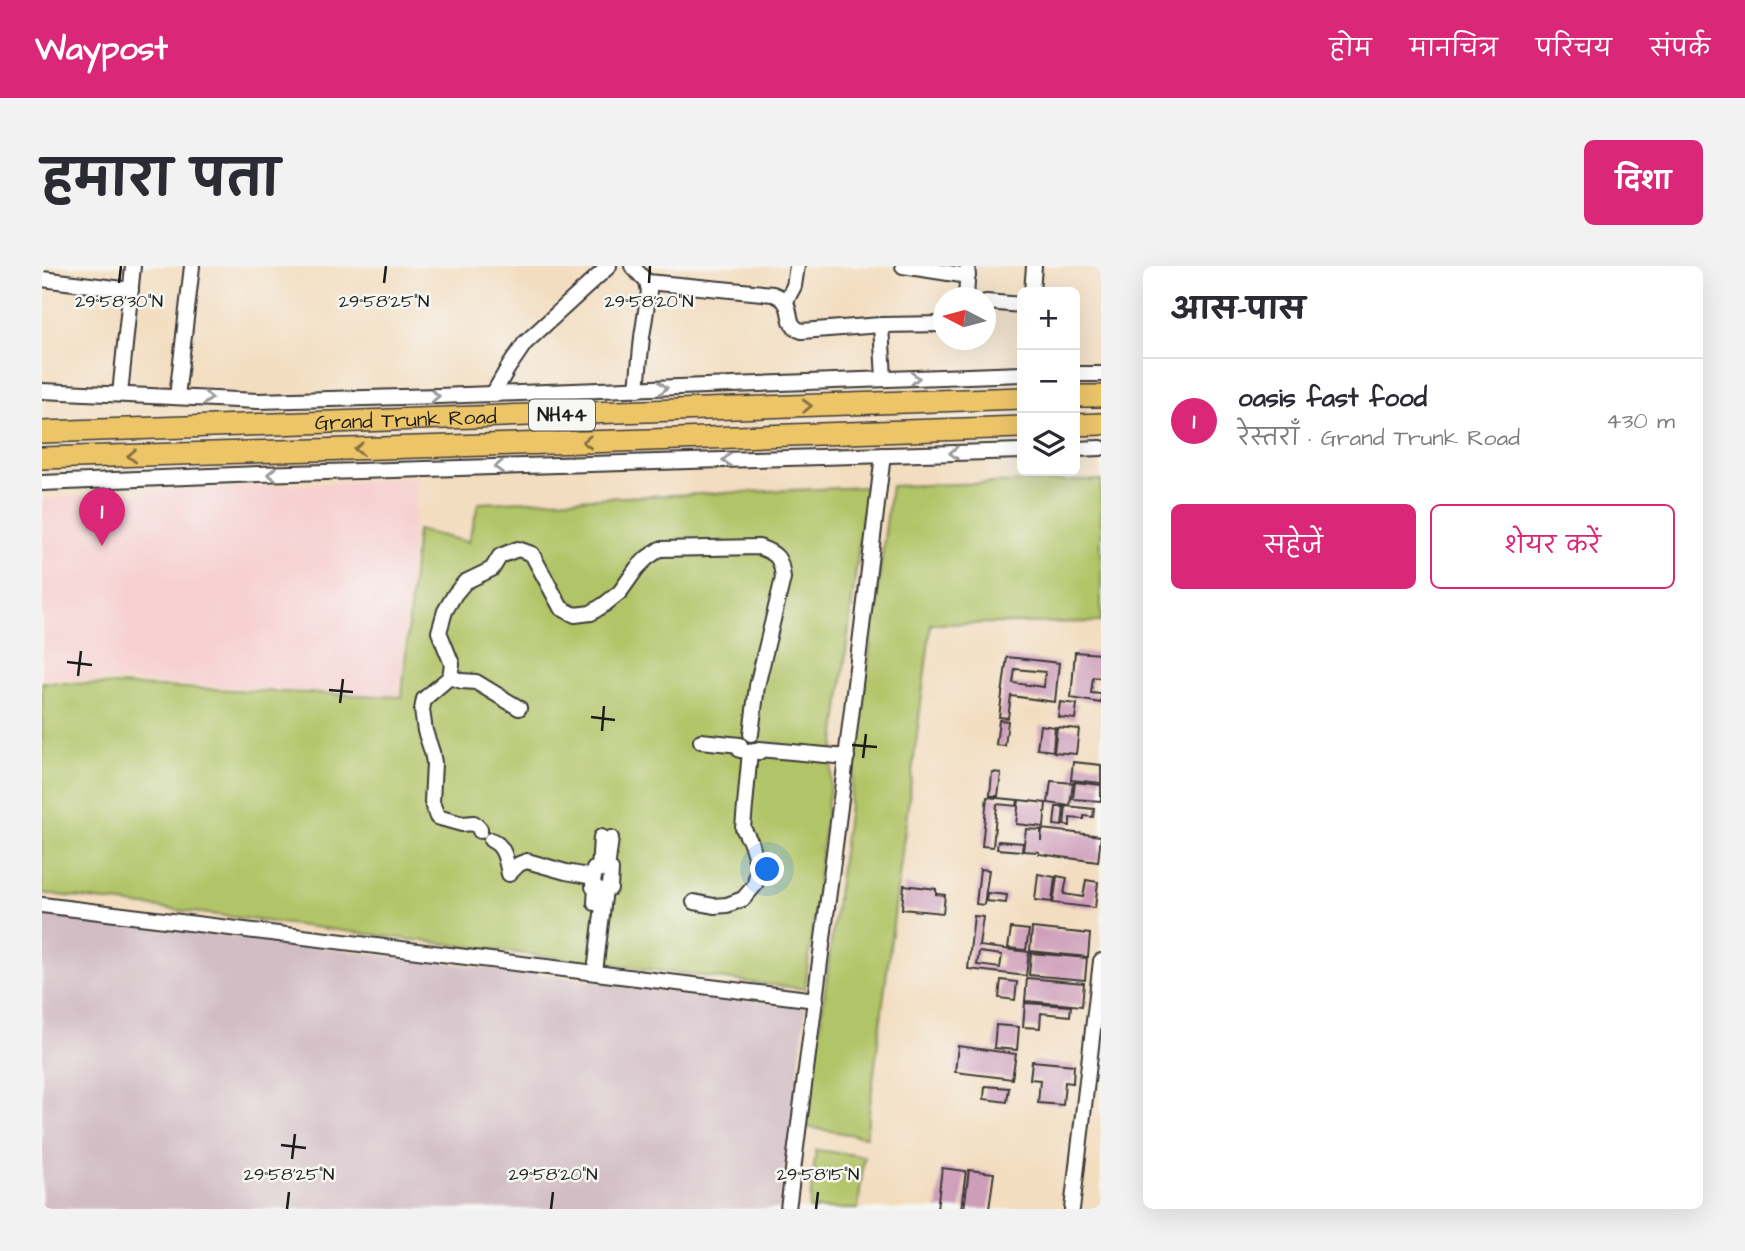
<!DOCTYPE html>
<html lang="hi">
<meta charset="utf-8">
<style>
body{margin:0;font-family:"Architects Daughter","Playpen Sans Deva",sans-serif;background:#f2f2f3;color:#2b2b33}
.controls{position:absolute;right:21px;top:21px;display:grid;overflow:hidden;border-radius:10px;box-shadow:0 7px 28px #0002}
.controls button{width:63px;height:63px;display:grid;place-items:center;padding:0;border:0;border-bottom:2px solid #e1e1e2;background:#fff;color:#2b2b33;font:35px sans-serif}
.compass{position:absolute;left:891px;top:21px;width:63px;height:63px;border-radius:50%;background:#fff;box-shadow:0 7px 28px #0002;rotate:276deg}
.you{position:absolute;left:726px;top:604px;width:24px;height:24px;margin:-18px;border:5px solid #fff;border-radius:50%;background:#1a73e8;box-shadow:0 0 0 10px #1a73e833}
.badge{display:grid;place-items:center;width:46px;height:46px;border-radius:50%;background:#db2777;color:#fff;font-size:23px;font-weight:700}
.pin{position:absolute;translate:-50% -58px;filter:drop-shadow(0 2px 4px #0008)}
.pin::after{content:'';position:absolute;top:37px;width:24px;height:21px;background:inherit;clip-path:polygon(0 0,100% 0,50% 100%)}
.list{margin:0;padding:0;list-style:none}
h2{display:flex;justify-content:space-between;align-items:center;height:91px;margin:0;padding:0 28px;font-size:30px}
h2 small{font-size:23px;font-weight:400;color:#7c7c81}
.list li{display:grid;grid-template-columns:46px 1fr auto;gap:21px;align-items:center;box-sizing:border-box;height:126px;padding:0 28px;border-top:2px solid #e1e1e2}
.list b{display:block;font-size:26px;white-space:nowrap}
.list p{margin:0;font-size:23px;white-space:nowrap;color:#7c7c81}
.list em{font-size:23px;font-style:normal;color:#7c7c81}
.actions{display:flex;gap:14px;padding:21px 28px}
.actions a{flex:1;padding:16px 0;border:2px solid #db2777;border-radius:10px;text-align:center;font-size:24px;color:#db2777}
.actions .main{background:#db2777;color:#fff}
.icon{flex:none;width:38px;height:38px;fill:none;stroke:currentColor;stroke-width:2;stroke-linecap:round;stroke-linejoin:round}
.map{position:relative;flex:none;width:1059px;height:943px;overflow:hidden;border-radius:10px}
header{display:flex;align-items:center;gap:42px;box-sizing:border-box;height:98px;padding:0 35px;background:#db2777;color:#fff}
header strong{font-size:33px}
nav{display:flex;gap:38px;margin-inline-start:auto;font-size:24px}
.intro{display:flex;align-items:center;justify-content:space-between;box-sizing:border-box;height:168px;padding:0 42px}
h1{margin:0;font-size:49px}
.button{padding:18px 32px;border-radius:10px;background:#db2777;color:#fff;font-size:24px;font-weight:700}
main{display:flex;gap:42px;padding:0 42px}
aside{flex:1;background:#fff;border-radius:10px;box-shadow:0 7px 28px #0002}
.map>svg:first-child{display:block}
.built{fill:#f7cfd0}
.industrial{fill:#d2bdc5}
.green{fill:#b2c467;stroke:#677042;stroke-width:2}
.building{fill:#cd9db9;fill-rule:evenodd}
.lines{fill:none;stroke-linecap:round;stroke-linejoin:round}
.minor-casing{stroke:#3c3935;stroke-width:18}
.highway-casing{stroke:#3c3935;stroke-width:24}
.minor{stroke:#fff;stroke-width:14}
.highway{stroke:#edc569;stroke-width:21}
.oneway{stroke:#999}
.oneway2{stroke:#847042}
.ticks{fill:none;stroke:#1c1c1c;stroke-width:2.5}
.labels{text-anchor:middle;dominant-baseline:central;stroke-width:5;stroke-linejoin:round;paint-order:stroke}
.shield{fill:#f6f6f2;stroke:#5d5d5c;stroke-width:2}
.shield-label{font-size:19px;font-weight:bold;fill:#1c1c1c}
.street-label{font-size:21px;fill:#1c1c1c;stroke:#f6f6f2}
.ticks-label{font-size:18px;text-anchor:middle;fill:#1c1c1c;stroke:#f6f6f2;stroke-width:5;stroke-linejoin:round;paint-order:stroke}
</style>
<header>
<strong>Waypost</strong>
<nav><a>होम</a><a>मानचित्र</a><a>परिचय</a><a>संपर्क</a></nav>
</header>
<div class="intro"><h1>हमारा पता</h1><a class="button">दिशा</a></div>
<main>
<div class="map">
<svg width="1059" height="943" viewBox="0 0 1059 943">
<rect width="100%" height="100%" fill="#f6f6f2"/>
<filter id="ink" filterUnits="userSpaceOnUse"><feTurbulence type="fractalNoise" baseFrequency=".0143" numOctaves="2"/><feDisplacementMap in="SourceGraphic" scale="14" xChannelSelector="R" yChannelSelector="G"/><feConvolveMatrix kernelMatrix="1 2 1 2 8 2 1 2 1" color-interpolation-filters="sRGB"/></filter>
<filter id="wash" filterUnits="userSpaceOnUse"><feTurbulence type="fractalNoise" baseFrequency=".00686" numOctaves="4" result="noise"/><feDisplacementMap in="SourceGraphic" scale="28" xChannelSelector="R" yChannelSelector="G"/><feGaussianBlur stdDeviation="1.57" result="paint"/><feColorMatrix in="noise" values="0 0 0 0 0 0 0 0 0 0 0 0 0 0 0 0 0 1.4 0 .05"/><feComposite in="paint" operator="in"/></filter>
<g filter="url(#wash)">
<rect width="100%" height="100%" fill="#f3ddc0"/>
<!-- built -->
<polygon class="built" points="375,212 357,429 0,411 0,232"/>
<!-- industrial -->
<polygon class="industrial" points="0,647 764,741 738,943 0,943"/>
<!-- green -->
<g class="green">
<polygon points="1059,214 1059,356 889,358 824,871 765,861 849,220"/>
<polygon points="824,221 763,723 0,627 0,416 360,431 375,264 426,276 437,237"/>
<polygon points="774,884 822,890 816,943 767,943"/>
</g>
<g id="blocks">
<!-- building -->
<g class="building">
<polygon points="1033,386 1059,388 1059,412 1051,411 1049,427 1059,428 1059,437 1029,432"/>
<path d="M 965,391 L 1017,397 L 1013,436 L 969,430 L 966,452 L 957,451 ZM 973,403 L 1003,406 L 1002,421 L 971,417 Z"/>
<polygon points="1018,436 1035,438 1033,453 1016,451"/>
<polygon points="957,454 966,455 963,480 954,479"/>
<polygon points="998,459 1013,461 1011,485 995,483"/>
<polygon points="1015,461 1037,463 1034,488 1012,486"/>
<polygon points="1031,496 1059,499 1059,517 1029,514"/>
<polygon points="950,506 959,507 956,530 948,530"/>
<polygon points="1009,515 1031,517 1028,540 1006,537"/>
<polygon points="1033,516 1059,519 1059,535 1031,533"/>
<polygon points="945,531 976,534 975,540 955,538 951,581 940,580"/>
<polygon points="977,534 1004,537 1002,561 974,558"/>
<polygon points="1024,540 1052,543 1051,551 1042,550 1042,553 1039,553 1028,552 1028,560 1022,559"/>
<polygon points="1014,541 1022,541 1020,560 1012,559"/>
<polygon points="984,563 999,564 999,575 1000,563 1059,570 1056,596 997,588 997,586 981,585"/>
<polygon points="956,575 981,577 980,585 955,583"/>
<polygon points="938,603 947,604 942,639 934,638"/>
<polygon points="996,608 1013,611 1010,636 993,634"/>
<polygon points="1015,610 1025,612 1022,628 1041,631 1044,614 1056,616 1053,642 1011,637"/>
<polygon points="862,619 894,623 894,628 903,629 901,647 860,643"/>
<polygon points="945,627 965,629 964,637 944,635"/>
<path d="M 932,650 L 941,651 L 937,680 L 987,686 L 984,710 L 926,703 ZM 937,686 L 960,689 L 958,702 L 935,699 Z"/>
<polygon points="969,662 987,664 984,684 966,682"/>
<polygon points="990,662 1048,668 1046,691 988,685"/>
<polygon points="989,687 1045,692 1043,714 987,709"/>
<polygon points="985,712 1042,717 1040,740 983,735"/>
<polygon points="959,714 975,716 973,734 957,732"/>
<polygon points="983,737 1029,740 1028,750 999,747 998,762 981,761"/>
<polygon points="954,759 977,761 975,784 952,782"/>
<polygon points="916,780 974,788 970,813 913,806"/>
<polygon points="990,795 1032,799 1031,817 1023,816 1021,839 996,837 998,814 988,813"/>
<polygon points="943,820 967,822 965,836 942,833"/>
<polygon points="900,902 924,905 919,943 895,943"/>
<polygon points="927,904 952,907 947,943 922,943"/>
</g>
</g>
</g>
<g filter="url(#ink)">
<use href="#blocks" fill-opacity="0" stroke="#3c3935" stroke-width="2"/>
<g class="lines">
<!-- minor casing -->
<g class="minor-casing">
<g id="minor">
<polyline points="590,0 605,16 607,25 600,71 595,123"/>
<polyline points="861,0 926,10"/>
<polyline points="0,13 89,24"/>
<path d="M 605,16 L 731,28 C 757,37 739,59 760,65 L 839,59 L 902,58"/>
<polyline points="990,26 992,0"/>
<polyline points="924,32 926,0"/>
<polyline points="744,35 752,20 755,0"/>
<polyline points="944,36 980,39"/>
<polyline points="839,59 842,113"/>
<polyline points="1033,108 1059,108"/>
<polyline points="0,125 216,135 396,130 980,108"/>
<polyline points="78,128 91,0"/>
<polyline points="451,128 466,102 483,77 567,0"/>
<polyline points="135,131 150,0"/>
<polyline points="1033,183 1059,182"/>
<polyline points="0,217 217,208 980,185"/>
<polyline points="408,411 382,433 380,444 383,465 390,486 392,497 390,536 395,551 420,558 432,557 438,563 438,565"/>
<path d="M 477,442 L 434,416 L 420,415 L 408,411 L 410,398 L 397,366 L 403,345 L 413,328 L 423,316 L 450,303 L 458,290 L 476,283 L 490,288 L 519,342 L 533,349 L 549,347 L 563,338 L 578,326 L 595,302 L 605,292 L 618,283 L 717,281 C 736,288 739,292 741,312 L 715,420 L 709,468"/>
<polyline points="659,475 698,479 698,484 717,486 717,483 805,491"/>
<path d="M 449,574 C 463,580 464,594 467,608 L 477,598 L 485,595 L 524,606 L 552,611"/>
<polyline points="652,636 672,640 685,639 701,633 713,619 716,600 709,577 701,562 708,485"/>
<polyline points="553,637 554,621 551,621 552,603 557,604 559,571"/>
<polyline points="0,639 774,734"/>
<polyline points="553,706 563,623 568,622 569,604 565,604 569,572"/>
<polyline points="746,943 799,533 841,189"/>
<polyline points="1030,943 1059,695"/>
</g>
</g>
<!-- highway casing -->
<g class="highway-casing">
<g id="highway">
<polyline points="1033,130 1059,130"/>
<polyline points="1033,159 1059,158"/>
<path id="s1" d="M 0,166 L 980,132"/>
<polyline points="0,192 608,174 980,161"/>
</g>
</g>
<!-- minor -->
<use href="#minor" class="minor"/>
<!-- highway -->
<use href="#highway" class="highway"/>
</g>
<!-- one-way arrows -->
<defs><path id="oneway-chevron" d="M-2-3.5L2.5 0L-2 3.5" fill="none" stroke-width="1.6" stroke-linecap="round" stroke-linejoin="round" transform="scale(1.75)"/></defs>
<g class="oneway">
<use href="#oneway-chevron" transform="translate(873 112) rotate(-2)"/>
<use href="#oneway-chevron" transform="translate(621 122) rotate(-2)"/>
<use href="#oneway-chevron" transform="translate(393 130) rotate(-2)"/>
<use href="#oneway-chevron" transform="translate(166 132) rotate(3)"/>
<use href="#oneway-chevron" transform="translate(912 187) rotate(178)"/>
<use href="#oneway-chevron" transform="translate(685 194) rotate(178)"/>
<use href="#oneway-chevron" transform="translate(457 201) rotate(178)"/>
<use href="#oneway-chevron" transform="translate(230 208) rotate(178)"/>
</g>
<g class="oneway2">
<use href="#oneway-chevron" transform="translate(765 140) rotate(-2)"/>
<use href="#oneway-chevron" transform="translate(545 176) rotate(178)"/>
<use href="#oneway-chevron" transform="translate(317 183) rotate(178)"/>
<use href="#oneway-chevron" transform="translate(90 190) rotate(178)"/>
</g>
</g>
<!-- ticks -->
<path class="ticks" d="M 77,17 L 79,0M 342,17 L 344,0M 607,17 L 608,0M 25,396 L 50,399M 36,410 L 39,385M 287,424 L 311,426M 298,437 L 301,413M 549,451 L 573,454M 560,465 L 562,440M 810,479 L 835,481M 821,492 L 824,468M 239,879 L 264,882M 250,893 L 253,868M 245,943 L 247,926M 509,943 L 511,926M 774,943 L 776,926"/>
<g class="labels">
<!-- shield labels -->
<rect class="shield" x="487" y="133.5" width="66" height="31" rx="5"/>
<g class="shield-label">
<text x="520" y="149">NH44</text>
</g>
<!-- street labels -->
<g class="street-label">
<text stroke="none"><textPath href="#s1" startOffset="364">Grand Trunk Road</textPath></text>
</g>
</g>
<g class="ticks-label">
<text x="77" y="41">29°58'30"N</text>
<text x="342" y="41">29°58'25"N</text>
<text x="607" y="41">29°58'20"N</text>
<text x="247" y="914">29°58'25"N</text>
<text x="511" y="914">29°58'20"N</text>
<text x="776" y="914">29°58'15"N</text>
</g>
</svg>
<div class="controls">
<button>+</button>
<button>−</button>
<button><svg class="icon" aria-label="layers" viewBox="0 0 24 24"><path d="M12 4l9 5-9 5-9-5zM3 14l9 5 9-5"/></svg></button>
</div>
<svg class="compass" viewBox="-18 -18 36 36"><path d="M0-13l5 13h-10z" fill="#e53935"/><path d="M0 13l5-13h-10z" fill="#7c7c81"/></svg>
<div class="you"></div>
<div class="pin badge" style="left:60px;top:280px">1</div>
</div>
<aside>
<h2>आस-पास<small></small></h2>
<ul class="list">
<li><span class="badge">1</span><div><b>oasis fast food</b><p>रेस्तराँ · Grand Trunk Road</p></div><em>430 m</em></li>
</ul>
<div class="actions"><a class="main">सहेजें</a><a>शेयर करें</a></div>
</aside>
</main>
